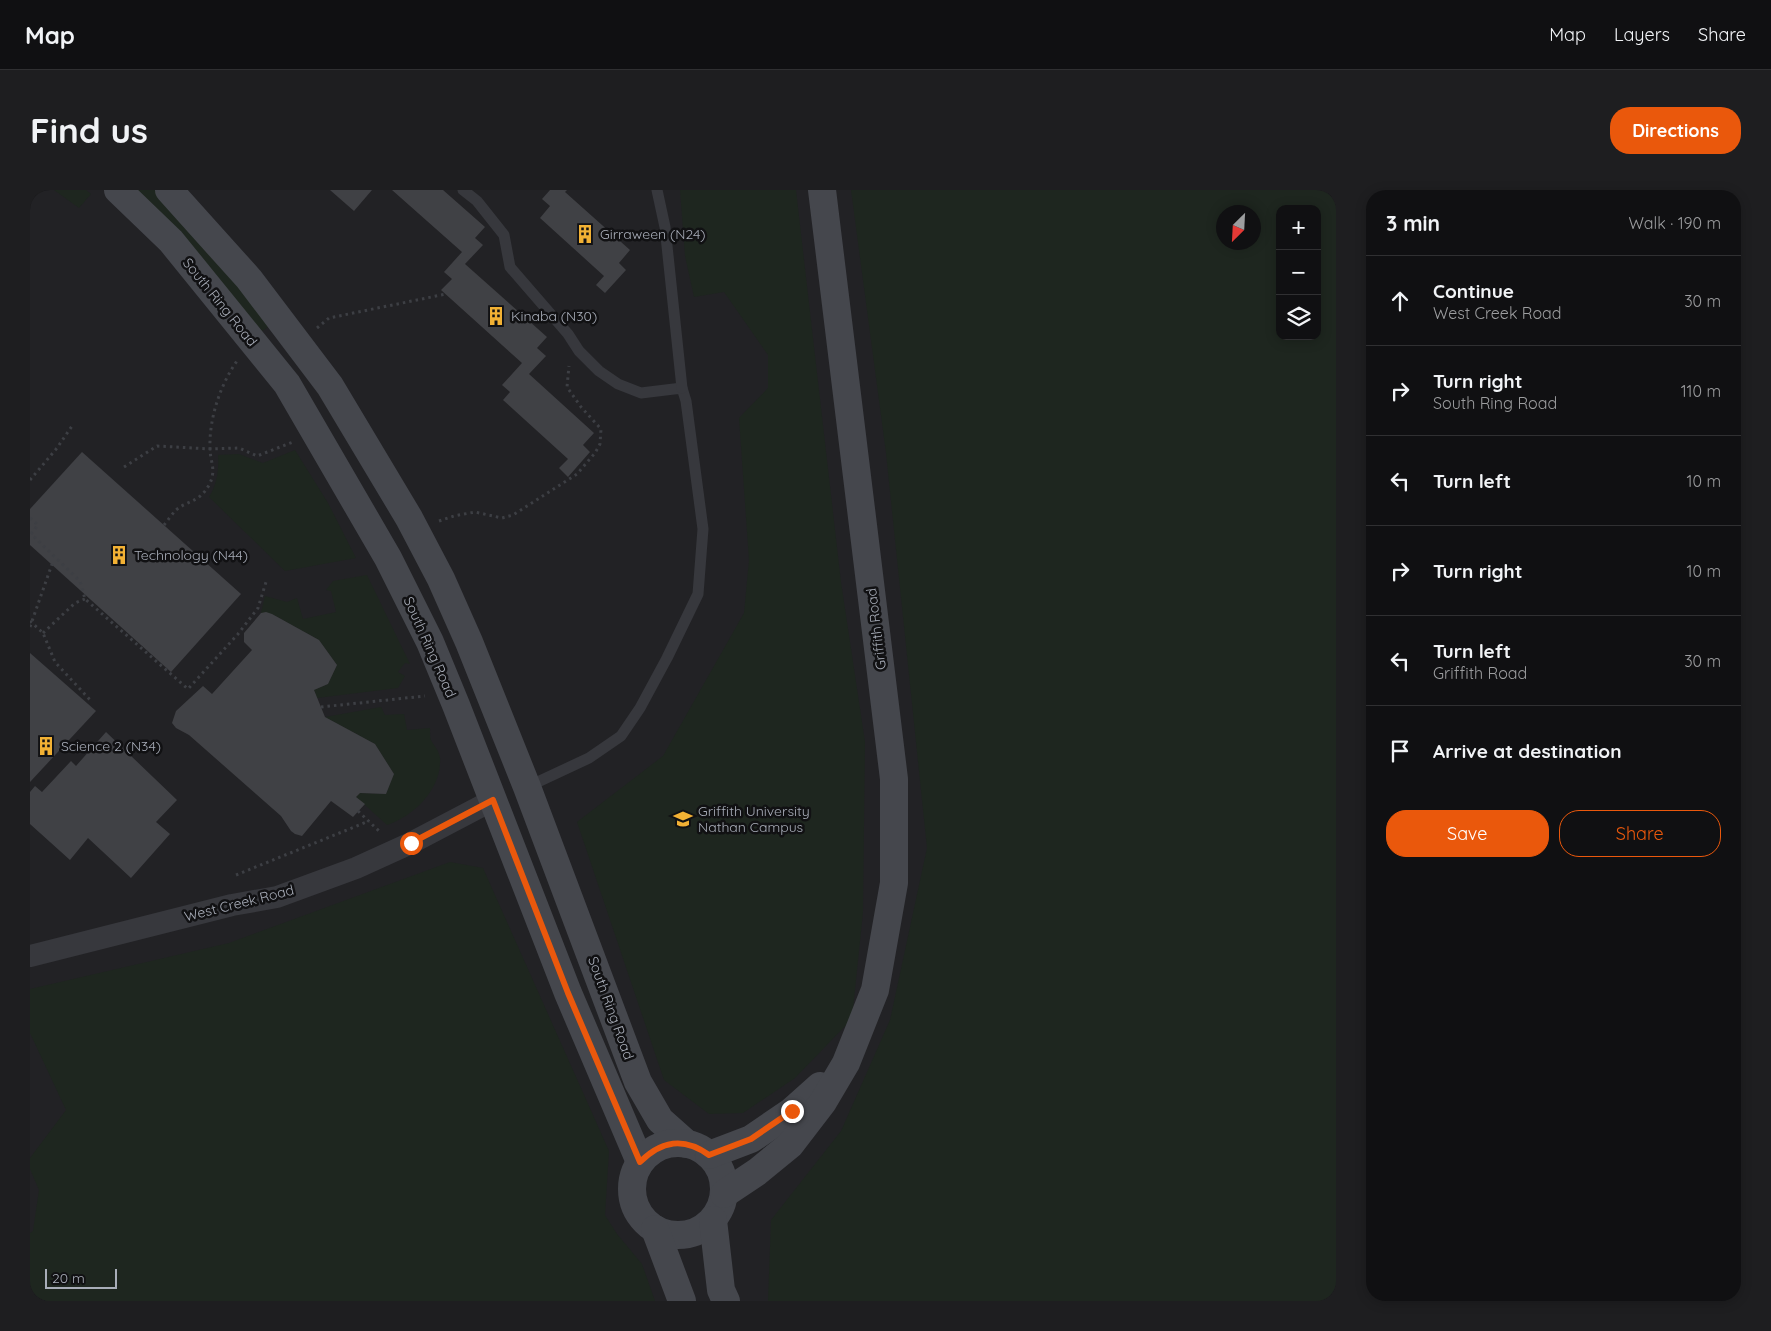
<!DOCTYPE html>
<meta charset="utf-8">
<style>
body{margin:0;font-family:Quicksand,sans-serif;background:#1e1e20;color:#f1f3f6}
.controls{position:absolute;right:15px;top:15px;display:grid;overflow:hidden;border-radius:10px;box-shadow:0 2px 12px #0003}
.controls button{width:45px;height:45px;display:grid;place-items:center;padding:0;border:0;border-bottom:1px solid #303032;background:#101012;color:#f1f3f6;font:25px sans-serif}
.compass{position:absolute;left:1186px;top:15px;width:45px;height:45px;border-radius:50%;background:#101012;box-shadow:0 2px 12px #0003;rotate:204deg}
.scale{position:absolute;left:15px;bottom:12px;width:72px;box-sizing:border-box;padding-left:5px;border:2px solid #a8adb8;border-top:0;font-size:14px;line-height:18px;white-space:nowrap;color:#a8adb8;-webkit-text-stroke:4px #111113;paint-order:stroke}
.stop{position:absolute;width:15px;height:15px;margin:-11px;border:4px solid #ea580c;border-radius:50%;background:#fff}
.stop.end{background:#ea580c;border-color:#fff;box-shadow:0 1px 5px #0008}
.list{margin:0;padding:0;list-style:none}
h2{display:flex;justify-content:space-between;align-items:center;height:65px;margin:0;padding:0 20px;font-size:21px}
h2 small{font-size:16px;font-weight:400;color:#9c9d9f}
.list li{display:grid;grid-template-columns:32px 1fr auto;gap:15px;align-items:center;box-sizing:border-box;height:90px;padding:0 20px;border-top:1px solid #303032}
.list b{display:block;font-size:19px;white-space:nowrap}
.list p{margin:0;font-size:16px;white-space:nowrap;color:#9c9d9f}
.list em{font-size:16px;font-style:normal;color:#9c9d9f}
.actions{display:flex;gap:10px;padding:15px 20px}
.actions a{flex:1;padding:11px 0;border:1px solid #ea580c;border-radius:20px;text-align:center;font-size:18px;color:#ea580c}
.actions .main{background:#ea580c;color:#fff}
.icon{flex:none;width:28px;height:28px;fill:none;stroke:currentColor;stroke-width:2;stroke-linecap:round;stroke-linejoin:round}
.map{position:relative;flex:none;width:1306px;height:1111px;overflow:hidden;border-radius:20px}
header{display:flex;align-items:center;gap:30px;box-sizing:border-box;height:70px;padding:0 25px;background:#101012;border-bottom:1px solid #303032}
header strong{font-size:24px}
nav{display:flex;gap:28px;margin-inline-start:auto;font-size:18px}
.intro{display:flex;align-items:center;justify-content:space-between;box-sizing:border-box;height:120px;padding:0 30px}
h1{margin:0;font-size:35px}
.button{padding:12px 22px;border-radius:20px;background:#ea580c;color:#fff;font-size:18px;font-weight:700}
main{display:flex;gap:30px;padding:0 30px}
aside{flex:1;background:#101012;border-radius:20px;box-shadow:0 2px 12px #0003}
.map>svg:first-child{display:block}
.built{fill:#222225;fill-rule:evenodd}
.green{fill:#1e261f;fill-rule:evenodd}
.building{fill:#404145}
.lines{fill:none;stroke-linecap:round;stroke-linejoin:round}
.path{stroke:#3d3f44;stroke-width:3;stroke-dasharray:2.5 4;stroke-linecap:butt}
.lane{stroke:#37383d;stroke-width:11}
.street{stroke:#37383d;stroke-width:22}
.secondary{stroke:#45474d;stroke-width:28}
.route{stroke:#ea580c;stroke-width:6}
.labels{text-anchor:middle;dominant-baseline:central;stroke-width:5;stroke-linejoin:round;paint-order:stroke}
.poi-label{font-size:14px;fill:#a8adb8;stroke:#111113;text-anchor:start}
.street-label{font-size:14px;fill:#a8adb8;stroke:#111113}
</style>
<header>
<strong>Map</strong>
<nav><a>Map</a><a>Layers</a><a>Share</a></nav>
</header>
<div class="intro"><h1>Find us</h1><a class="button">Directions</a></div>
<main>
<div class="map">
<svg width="1306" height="1111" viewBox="0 0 1306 1111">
<rect width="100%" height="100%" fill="#161618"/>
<!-- built -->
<path class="built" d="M 0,0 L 1306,0 L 1306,1111 L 0,1111 ZM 1250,19 L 1287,19 L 1287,146 L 1250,146 ZM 1194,22 L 1224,22 L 1224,52 L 1194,52 Z"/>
<!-- green -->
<g class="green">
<polygon points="24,0 56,0 61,4 49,18"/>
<polygon points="106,0 125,0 160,37 239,134 237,138 232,141"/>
<polygon points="650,0 766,0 811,392 835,552 833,722 822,829 765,888 713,923 679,924 634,890 547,632 633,566 714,423 719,370 709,228 738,198 738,165 694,102 664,107 655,66"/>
<path d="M 821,0 L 1306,0 L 1306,1111 L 738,1111 L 741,1030 L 811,941 L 860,830 L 897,658 L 856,263 ZM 1250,19 L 1287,19 L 1287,146 L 1250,146 ZM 1194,22 L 1224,22 L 1224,52 L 1194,52 Z"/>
<path d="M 265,260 L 298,313 L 326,368 L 255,381 L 179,307 C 187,294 189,280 188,265 L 209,264 L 233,273 Z"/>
<polygon points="337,385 380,474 375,473 368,482 375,486 368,498 287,508 284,500 298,494 307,475 289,450 242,424 231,423 235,406 257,412 267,408 273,429 306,422 301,401 296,400 303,391"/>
<path d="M 351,517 L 355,525 L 374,524 L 377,540 L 400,538 C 400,542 400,547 401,550 C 404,556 409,560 410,568 C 412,599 384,626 357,635 L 326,607 L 330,603 L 356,604 L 364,584 L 345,554 L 295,527 Z"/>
<polygon points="420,672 453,678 579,961 575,1025 587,1044 612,1074 625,1111 0,1111 0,1043 3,1041 9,1000 0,979 0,968 36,920 0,843 0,799 199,753"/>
</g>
<!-- building -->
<g class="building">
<polygon points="300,0 342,0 324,21"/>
<polygon points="362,0 413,0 455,37 445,48 453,55 435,74 517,147 507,158 516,166 499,184 564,243 553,255 560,262 538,287 529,278 538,269 473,210 480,202 472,195 492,173 411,100 422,89 414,82 432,62"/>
<polygon points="520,0 537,0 535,2 600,60 589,73 596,80 575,103 566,95 574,86 510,28 520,16 512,9"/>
<polygon points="52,262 211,404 141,482 0,355 0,319"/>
<polygon points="236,422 242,424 289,450 307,475 298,494 284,500 295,527 345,554 364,584 356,604 330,603 326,607 335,614 323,627 301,611 272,646 265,644 261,641 251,626 159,545 146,538 142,533 146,521 173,496 182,504 222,460 214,452 214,443 231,423"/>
<polygon points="0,463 66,521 0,592"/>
<polygon points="76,542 147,610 126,632 140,644 101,688 58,648 40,670 0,634 0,602 5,596 12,602 41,571 46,576"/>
</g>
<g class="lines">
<!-- path -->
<g class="path">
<polyline points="287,138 299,128 416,104"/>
<polyline points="94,277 127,256 180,259 209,258 227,266 263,252"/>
<polyline points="0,290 27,258 42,236"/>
<polyline points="0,328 8,335 1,344 50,391 55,409 158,499 208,444 228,418 236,392"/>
<polyline points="409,331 424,326 445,322 472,328 483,325 547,284 565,263 570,254 571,239 551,217 537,197 539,176"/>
<path d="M 134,335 C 138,330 142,324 146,320 C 158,310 169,313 179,295 C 187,280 180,272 180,258 C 179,229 190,195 207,171"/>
<polyline points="0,431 13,443 25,472 62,512"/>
<polyline points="0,437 22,374"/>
<polyline points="13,443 45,413 55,409"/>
<polyline points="291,517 395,506"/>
<polyline points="328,621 350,642"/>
<polyline points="206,685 339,631"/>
</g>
<!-- lane -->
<g class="lane">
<polyline points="433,0 447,11 474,45 480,77 538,144 549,161 569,181 588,194 611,203 652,198 656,211 673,339 668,404 637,468 610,518 591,546 559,568 497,597"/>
<polyline points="627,0 635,37 652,198"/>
</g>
<!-- street -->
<polyline class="street" points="0,766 202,715 247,707 326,678 381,653 463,610"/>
<!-- secondary -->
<g class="secondary">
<polyline points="88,0 141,51 257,194 358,368 400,452 426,515 538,803 610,972"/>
<polyline points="139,0 219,89 300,196 379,328 411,389 439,452 497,597 608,892 630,930 657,954"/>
<circle cx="648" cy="999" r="46"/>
<polyline points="679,965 721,949 762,921 790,896"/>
<polyline points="694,1004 727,982 760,955 793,912 816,873 845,800 864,693 864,589 792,0"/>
<polyline points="683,1030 691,1100 696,1111"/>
<polyline points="625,1039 652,1111"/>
</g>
</g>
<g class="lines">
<!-- route -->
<path class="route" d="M 381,653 L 463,610 L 538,803 L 610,972 C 632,950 654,947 679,965 L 721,949 L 762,921"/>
</g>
<!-- icons -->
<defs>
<g id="building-bare" transform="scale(1.5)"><path d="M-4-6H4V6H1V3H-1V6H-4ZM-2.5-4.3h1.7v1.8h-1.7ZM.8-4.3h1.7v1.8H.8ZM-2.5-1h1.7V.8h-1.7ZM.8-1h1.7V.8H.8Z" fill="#f2b134" stroke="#111113" stroke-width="2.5" paint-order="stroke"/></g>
<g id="university-bare" transform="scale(1.5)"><path d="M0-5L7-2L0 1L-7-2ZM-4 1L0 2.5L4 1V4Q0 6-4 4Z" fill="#f2b134" stroke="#111113" stroke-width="2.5" paint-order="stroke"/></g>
</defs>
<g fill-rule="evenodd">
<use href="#building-bare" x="555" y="44"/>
<use href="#building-bare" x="466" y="126"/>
<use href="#building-bare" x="89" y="365"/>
<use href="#building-bare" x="16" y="556"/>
<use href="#university-bare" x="653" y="629"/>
</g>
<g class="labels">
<!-- poi labels -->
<g class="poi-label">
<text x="570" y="44">Girraween (N24)</text>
<text x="481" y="126">Kinaba (N30)</text>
<text x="104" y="365">Technology (N44)</text>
<text x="31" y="556">Science 2 (N34)</text>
<text x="668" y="621">Griffith University<tspan x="668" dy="16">Nathan Campus</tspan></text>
</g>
<!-- street labels -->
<g class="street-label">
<text transform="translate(190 112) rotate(51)">South Ring Road</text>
<text transform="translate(846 439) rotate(-97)">Griffith Road</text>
<text transform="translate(400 457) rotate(66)">South Ring Road</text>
<text transform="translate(209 713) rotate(-14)">West Creek Road</text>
<text transform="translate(581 818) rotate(70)">South Ring Road</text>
</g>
</g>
</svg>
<div class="controls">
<button>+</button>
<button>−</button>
<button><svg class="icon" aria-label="layers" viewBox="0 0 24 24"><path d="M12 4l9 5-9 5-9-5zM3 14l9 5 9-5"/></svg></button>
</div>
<svg class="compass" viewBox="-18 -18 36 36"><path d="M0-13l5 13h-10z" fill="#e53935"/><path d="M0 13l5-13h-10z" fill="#9c9d9f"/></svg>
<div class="scale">20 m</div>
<div class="stop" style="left:381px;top:653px"></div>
<div class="stop end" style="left:762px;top:921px"></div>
</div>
<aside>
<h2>3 min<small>Walk · 190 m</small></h2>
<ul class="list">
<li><svg class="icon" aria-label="ahead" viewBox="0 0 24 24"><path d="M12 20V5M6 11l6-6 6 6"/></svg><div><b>Continue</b><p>West Creek Road</p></div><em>30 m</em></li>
<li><svg class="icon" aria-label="right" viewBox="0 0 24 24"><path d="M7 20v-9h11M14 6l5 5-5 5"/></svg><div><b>Turn right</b><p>South Ring Road</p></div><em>110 m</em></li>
<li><svg class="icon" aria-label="left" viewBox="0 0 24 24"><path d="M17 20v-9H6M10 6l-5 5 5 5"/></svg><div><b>Turn left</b></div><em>10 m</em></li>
<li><svg class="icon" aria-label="right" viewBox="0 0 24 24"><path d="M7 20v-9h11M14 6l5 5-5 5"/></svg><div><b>Turn right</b></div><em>10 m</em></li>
<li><svg class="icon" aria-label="left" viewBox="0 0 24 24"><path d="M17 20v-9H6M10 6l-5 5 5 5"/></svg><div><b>Turn left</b><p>Griffith Road</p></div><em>30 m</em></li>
<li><svg class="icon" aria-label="arrive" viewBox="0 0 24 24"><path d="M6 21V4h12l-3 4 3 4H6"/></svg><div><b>Arrive at destination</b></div></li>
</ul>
<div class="actions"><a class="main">Save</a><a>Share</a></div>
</aside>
</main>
